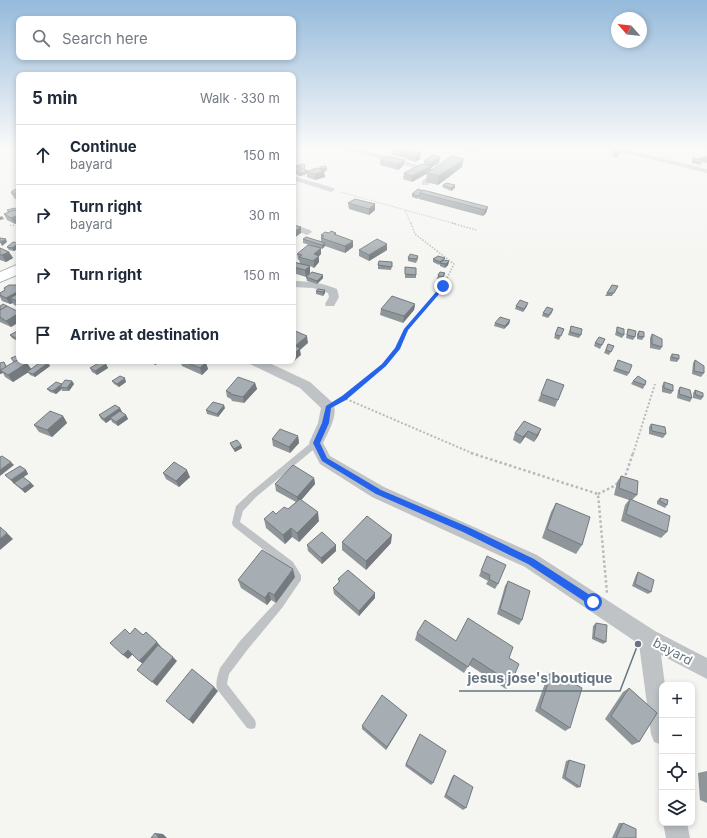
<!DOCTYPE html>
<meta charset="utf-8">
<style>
body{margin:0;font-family:Inter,sans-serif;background:#f2f2f3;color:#1f2937}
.controls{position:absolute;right:12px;bottom:12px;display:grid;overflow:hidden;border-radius:8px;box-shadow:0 2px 6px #0003}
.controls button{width:36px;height:36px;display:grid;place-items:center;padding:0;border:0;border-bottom:1px solid #e0e1e3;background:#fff;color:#1f2937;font:20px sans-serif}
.compass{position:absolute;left:611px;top:12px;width:36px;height:36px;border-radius:50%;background:#fff;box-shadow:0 2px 6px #0003;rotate:297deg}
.stop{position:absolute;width:12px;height:12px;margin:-9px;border:3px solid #2563eb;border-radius:50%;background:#fff}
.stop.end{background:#2563eb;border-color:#fff;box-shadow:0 1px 4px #0008}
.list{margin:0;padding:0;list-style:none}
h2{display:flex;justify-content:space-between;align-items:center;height:52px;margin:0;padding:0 16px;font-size:17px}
h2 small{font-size:13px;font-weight:400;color:#747a83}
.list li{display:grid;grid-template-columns:26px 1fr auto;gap:12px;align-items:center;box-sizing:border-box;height:60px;padding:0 16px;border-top:1px solid #e0e1e3}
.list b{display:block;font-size:15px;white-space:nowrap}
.list p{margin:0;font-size:13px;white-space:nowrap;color:#747a83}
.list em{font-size:13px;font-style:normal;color:#747a83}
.icon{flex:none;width:22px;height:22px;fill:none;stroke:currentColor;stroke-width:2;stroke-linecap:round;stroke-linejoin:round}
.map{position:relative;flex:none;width:707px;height:838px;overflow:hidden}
.search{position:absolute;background:#fff;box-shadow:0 2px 6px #0003;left:16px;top:16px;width:280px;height:44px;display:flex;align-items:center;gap:10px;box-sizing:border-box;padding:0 14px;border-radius:8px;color:#747a83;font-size:15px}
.panel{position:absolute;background:#fff;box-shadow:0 2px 6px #0003;left:16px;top:72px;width:280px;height:292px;border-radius:8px}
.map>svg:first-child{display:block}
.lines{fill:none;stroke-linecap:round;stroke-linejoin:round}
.secondary-casing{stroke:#b1b6ba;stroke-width:2}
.path-far3{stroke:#b7babc;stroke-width:1;stroke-dasharray:1 1;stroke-linecap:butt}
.path-far2{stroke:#b7babc;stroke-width:1.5;stroke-dasharray:1.5 1.5;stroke-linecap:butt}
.path-far1{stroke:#b7babc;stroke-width:2;stroke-dasharray:2 2;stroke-linecap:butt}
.path{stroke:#b7babc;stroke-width:2.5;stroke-dasharray:2.5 2.5;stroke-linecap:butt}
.lane{fill:#bfc3c6;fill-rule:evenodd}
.street{fill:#bfc3c6;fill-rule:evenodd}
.secondary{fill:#fff;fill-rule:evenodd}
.wall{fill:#8f969a}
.shaded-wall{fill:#747a7d}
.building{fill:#a6aeb3;stroke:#747a7d}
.route{fill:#2563eb}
.labels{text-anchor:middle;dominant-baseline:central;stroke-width:4;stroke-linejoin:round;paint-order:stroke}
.street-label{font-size:13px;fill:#667581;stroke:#fff}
.leader{fill:none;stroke:#667581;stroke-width:1.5}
.callout-dot{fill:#667581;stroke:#fff;stroke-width:1.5}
.callout-label{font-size:14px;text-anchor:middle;font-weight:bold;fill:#667581;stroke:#fff;stroke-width:4;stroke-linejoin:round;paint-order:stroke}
</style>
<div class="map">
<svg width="707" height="838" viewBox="0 0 707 838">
<rect width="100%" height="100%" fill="#f5f5f2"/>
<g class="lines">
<!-- secondary casing -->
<g class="secondary-casing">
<polygon id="secondary" points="19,264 19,274 0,282 0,272"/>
</g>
<!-- path-far3 -->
<g class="path-far3">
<polyline points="340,192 456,224"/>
<polyline points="405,210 411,224"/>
</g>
<!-- path-far2 -->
<g class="path-far2">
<polyline points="411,223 415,234 454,264 443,286 411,324"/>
<polyline points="452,223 476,230"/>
<polyline points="10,225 19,226"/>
</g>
<!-- path-far1 -->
<g class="path-far1">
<path d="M 344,398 C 362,383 383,369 397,350 C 403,342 405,332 412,323"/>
<polyline points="339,401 344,398 474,454"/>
<polyline points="633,454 655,384"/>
</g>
<!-- path -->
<g class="path">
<polyline points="471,453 598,494 607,593"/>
<polyline points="621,478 626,474 633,453"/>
<polyline points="598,494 616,485 618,481"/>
</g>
<!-- lane -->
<path class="lane" d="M 316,440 L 319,441 L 320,443 L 319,445 L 256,497 L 243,511 L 240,522 L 293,562 L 301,575 L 301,580 L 282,608 L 248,649 L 229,674 L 227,684 L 255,720 L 256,724 L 255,728 L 251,729 L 247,728 L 217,689 C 215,683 218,674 220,668 L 240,641 L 276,602 L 291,579 L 291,576 L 287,568 L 233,526 L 232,523 L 236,506 L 250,493 L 313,441 Z"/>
<!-- street -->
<g class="street">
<polygon points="341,147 350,147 438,170 440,175 428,185 422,185 422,181 432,173 342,148"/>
<polygon points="457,147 468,147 477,150 474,152 458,148"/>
<polygon points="604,147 614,147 707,169 707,173 605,148"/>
<polygon points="293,176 334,188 335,190 331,192 293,180"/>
<polygon points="293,224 310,230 312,232 307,235 293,230"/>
<path d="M 293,281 C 308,281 323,283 337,289 L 339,297 L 334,306 L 326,306 L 325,304 L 329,297 L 328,293 L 313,288 L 293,287 Z"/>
<path d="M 248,361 L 265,361 L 310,382 L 333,403 C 339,414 328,433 323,443 L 330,456 L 384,487 L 537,555 L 655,631 L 707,658 L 707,679 L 661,655 L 665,685 L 662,685 L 662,745 L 654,742 L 651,734 L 639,644 L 525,567 L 372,497 L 320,464 L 309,443 L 318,423 L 321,408 L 300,388 L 250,364 Z"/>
<polygon points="663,823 687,823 690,838 666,838"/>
</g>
<!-- secondary -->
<use href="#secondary" class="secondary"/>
</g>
<!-- wall -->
<g class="wall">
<polygon points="293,147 301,147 297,149 293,148"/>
<polygon points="392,149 410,152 420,159 415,162 406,159 406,157 404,158 392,155"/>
<polygon points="622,151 617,157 612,156 613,153"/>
<polygon points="440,157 439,163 431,168 430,171 462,167 438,185 426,182 427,173 412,182 403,179 404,173 424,164 424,161"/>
<polygon points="701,157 707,157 707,163 702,162 700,165 692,163 692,161 693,158 700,160"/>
<polygon points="380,160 404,165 398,170 380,165"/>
<polygon points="303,164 305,169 308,171 319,169 319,168 327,167 327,170 324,172 325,177 315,180 307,177 307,174 305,174 305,177 304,175 299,176 296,174 296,171 300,170 295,169 295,166"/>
<polygon points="443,185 455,188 451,191 442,187"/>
<polygon points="19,188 19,200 15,199 11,193"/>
<polygon points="418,189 488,207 486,213 483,216 419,199 419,197 418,199 412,197 412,194"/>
<polygon points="348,203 375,204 375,210 369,215 349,209"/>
<polygon points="15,208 15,224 7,220 4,214 8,212 7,210"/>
<polygon points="329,233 336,233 336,235 353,247 345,253 325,246 322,249 321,248 321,254 319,256 319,262 314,268 310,266 310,273 306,277 293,273 293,262 300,263 299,260 298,260 297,254 319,248 303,243 303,239 321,241 321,235"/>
<polygon points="19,243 19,248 14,251 9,250 7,247"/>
<polygon points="387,244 387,250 369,261 359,256 359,250"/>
<polygon points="0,248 9,252 13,258 6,262 0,260"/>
<polygon points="418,256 418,259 416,263 408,261 408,258"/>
<polygon points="445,258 444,260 449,261 448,265 445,268 440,266 440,264 439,265 433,262 433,259"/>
<polygon points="378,265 392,265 391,270 378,269"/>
<polygon points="405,267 416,275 416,278 405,278"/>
<polygon points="445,273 444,277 442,280 437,279 438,275"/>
<polygon points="306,277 323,278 317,284 307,281"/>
<polygon points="19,285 19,307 14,305 13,303 10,304 2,301 0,297 0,293"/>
<polygon points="618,286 612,296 605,296 607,293"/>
<polygon points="325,290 325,293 323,296 316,294 316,291"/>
<polygon points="415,304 414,310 403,323 380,315 381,309"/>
<polygon points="0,306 19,312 19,322 11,327 0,322"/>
<polygon points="516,306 527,306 523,312 515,309"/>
<polygon points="553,309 552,313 548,318 542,316 543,313"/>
<polygon points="510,320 509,324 504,329 494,326 495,323"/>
<polygon points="571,326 581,335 579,338 568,335"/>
<polygon points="558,327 564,329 559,340 554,338"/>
<polygon points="617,327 624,335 622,338 615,335"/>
<polygon points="628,329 635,337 633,340 626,338 627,333"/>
<polygon points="19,330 19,342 12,338 10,335"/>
<polygon points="639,331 644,337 642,340 637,339 637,334"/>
<polygon points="652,334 662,347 660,350 650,348 650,338"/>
<polygon points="605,339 600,349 594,346 595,343"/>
<polygon points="608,344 614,346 609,355 604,353"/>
<polygon points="672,354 679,359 677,362 670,361 670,357"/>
<polygon points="618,360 629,373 627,376 613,371"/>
<polygon points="695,360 704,373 701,377 692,374 693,363"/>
<polygon points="19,361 28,361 25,362 31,369 48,363 50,366 35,377 30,375 28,372 13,382 5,377 3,373 0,374 0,363 7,366"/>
<polygon points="151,361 163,361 155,365"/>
<polygon points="180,361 208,361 206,363 208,369 202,375 182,366"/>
<polygon points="106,364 108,368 97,375 92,372 90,368"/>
<polygon points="547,379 564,385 555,407 538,401"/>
<polygon points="72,381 74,384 69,391 62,391 62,389 56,394 50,392 47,389 62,384 62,385"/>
<polygon points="112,381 126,382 119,387 114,384"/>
<polygon points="633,381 645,385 643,389 631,384"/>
<polygon points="664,382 673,391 671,394 662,392 662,386"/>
<polygon points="255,383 257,389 244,403 232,401 231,399 227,397 226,391"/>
<polygon points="680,387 692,398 690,402 677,398 678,390"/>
<polygon points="695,390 703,397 701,400 693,398 693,393"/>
<polygon points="120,408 122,412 121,412 126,415 128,419 118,426 112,422 111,419 106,423 101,419 99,415"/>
<polygon points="225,408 218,417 207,414 206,410"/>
<polygon points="63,416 67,423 52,437 39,432 34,425"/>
<polygon points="524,421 541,429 538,436 534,442 525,437 520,444 513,440 515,433"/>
<polygon points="651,424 666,434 663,438 649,434 649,427"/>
<polygon points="298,436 299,443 290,453 273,446 272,439"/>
<polygon points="230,443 241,445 242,448 235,452 231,446"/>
<polygon points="26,470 28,474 23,477 31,483 34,486 25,493 17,486 5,475"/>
<polygon points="163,473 190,477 179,487 166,479"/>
<polygon points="621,476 637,495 632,500 667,532 661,538 621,521 625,505 629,500 614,495 617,482"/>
<polygon points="314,478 315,484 301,500 319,521 299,542 292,537 285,544 266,528 264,519 288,509 296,502 276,491 275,484"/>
<polygon points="660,498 667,505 665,508 657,504 657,501"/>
<polygon points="556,503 582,545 576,554 542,538 551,512"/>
<polygon points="342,542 391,543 366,570 342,550"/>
<polygon points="307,545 336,545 336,551 322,564 308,551"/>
<polygon points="487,556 498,584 495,589 486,584 488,581 479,576"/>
<polygon points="638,572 651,592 648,594 632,586 636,575"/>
<polygon points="295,577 276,603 271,600 267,605 241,588 238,580"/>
<polygon points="338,579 375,593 375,598 359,616 334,594 333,588 339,583"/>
<polygon points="508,581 522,620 519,625 497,614 505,586"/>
<polygon points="596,623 606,642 603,644 592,639 593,626"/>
<polygon points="417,633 456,641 509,658 511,683 506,689 469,665 464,673 415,640"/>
<polygon points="552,671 570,728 565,731 535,711 548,675"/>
<polygon points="629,688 639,742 632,745 605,719 623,692"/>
<polygon points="407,715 405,719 386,750 362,729 362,726"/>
<polygon points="418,737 433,783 431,785 405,766"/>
<polygon points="569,760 580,787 577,788 562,778 566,761"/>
<polygon points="707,771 707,803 700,800 698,773"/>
<polygon points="454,775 466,808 463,810 444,797 452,777"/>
<polygon points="619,823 623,823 636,838 612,838"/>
</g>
<!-- shaded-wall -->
<g class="shaded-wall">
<polygon points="296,147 301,147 297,149"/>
<polygon points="410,149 410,154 406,154 406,157 404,158 404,153"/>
<polygon points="421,153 420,159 415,162 416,156"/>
<polygon points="440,157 439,163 431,168 431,162"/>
<polygon points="464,159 462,167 438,185 439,176"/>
<polygon points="405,160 404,165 398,170 398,164"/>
<polygon points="431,166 430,172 412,182 412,176"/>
<polygon points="327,167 327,170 324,172 325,177 315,180 315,174 324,171 324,169"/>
<polygon points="303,172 304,175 299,176 299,173"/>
<polygon points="455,185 455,188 451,191 451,188"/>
<polygon points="375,204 375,210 369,215 369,209"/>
<polygon points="488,207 486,213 483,216 485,210"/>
<polygon points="19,215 19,222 15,224 11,218"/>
<polygon points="2,216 4,219 0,220 0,217"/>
<polygon points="301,227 301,233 293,239 293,232"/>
<polygon points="6,239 7,242 2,246 0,242"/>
<polygon points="353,241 353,247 345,253 345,246"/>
<polygon points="19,243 19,248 14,251 12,248"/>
<polygon points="325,243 325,246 322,249 322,245"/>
<polygon points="387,244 387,250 369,261 369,255"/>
<polygon points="321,248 321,254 319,256 319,262 314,268 314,254"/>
<polygon points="9,252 13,258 6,262 2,255"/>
<polygon points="449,261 448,265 445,268 446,264"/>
<polygon points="310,266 310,273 306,277 305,270"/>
<polygon points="323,275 323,278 317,284 317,281"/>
<polygon points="325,290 325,293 323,296 323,292"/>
<polygon points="19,291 19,299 10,298 13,303 10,304 6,298"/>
<polygon points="528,303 527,306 523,312 524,309"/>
<polygon points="415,304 414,310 403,323 404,316"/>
<polygon points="19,313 19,322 11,327 6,321"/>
<polygon points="510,320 509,324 504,329 505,326"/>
<polygon points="307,336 308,343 300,350 301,355 294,361 293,355 295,346"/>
<polygon points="156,361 163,361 155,365 154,362"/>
<polygon points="200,361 208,361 206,363 208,369 202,375 200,368"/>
<polygon points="4,362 9,371 0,370 3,373 0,374 0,370"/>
<polygon points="27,363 32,370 13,382 8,375"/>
<polygon points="48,363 50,366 35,377 33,374"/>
<polygon points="106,364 108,368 97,375 95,371"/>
<polygon points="125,378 126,382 119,387 117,384"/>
<polygon points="72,381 74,384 69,391 67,388"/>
<polygon points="255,383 257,389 244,403 243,397"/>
<polygon points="62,384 64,388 60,387 62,389 56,394 53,391"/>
<polygon points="224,405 225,408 218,417 217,414"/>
<polygon points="120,408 122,412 106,423 104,419"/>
<polygon points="126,415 128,419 118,426 116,422"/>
<polygon points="63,416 67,423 52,437 47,430"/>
<polygon points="541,429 538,436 534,442 537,435"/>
<polygon points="528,431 525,437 520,444 523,437"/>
<polygon points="298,436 299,443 290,453 289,447"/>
<polygon points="241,445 242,448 235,452 234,449"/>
<polygon points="11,462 14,465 0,476 0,470"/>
<polygon points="26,470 28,474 14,484 11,480"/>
<polygon points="187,470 190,477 179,487 176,481"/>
<polygon points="314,478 315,484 298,504 297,497"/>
<polygon points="31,483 34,486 25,493 22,489"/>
<polygon points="318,512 319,521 299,542 297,533"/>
<polygon points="291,528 292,537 285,544 283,535"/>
<polygon points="7,533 13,539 0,550 0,539"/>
<polygon points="392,535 391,543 366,570 366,561"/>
<polygon points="336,545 336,551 322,564 321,558"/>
<polygon points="293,569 295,577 276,603 274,595"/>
<polygon points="269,592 271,600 267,605 265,598"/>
<polygon points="375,593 375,598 359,616 359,611"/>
<polygon points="157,642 161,647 144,665 139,661"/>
<polygon points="128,650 133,654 128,659 123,655"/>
<polygon points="173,657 177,661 157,686 152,682"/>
<polygon points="214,687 218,691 193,724 189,720"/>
<polygon points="407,715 405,719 386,750 387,747"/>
<polygon points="155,833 163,834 167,838 159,838"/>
</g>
<!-- building -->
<g class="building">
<polygon points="397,147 401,147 410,149 404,153 392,149"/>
<polygon points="617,147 623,148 618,154 613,153"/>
<polygon points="411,151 421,153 416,156 406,154"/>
<polygon points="432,155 440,157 431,162 424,161"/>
<polygon points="386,156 405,160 398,164 380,160"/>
<polygon points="452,156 464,159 439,176 427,173"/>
<polygon points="701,157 707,157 707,160 701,159"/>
<polygon points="693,158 703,160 701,163 693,161"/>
<polygon points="303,164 305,165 304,169 308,171 305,171 305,174 303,172 299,173 296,171 302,169 302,167 295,166"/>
<polygon points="422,164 431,166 412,176 404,173"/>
<polygon points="323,166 327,167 324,169 319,168"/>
<polygon points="316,168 324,171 315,174 306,172"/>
<polygon points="446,183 455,185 451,188 443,185"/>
<polygon points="19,188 19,194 11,193 12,191"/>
<polygon points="418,189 423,191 420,193 420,195 418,196 412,194"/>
<polygon points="423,190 488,207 485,210 420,193"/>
<polygon points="355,199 375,204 369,209 348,203"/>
<polygon points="15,208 19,211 18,212 14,210 9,212 7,210"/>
<polygon points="14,210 19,212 19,215 11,218 4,214"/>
<polygon points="293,225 301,227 293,232"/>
<polygon points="331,231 336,233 334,234 353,241 345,246 321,238 324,236 321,235 325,232 329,233"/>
<polygon points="306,237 325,243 322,245 303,239"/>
<polygon points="0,238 6,239 0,242"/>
<polygon points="377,239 387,244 369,255 359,250"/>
<polygon points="13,242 19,243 12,248 7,247"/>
<polygon points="308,245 321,248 314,254 319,256 313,261 299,257 302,255 297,254"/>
<polygon points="0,248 9,252 2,255 0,255"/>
<polygon points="410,254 418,256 416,259 408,258"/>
<polygon points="438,256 445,258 440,262 433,259"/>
<polygon points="444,260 449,261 446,264 440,263"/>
<polygon points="379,261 392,262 392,267 378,265"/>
<polygon points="293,262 310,266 305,270 293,267"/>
<polygon points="405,267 416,268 416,275 405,274"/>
<polygon points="312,272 323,275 317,281 306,277"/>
<polygon points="440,272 445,273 442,277 438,275"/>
<polygon points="9,285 19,285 19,291 6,298 0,295 0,293 5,290 4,288"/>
<polygon points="612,285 618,286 614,293 607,293"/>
<polygon points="318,289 325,290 323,292 316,291"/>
<polygon points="19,293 19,302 10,298"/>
<polygon points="392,296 415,304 404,316 381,309"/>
<polygon points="520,300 528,303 524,309 516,306"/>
<polygon points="3,304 7,306 0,310 0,306"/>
<polygon points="7,306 19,312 19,313 6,321 0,317 0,310"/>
<polygon points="547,307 553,309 549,315 543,313"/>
<polygon points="500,317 510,320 505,326 495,323"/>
<polygon points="571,326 582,329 581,335 570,332"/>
<polygon points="558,327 564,329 561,336 555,335"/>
<polygon points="617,327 624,329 624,335 617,332"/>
<polygon points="628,329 636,331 635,337 627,335"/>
<polygon points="19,330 19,338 18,339 10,335"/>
<polygon points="293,330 307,336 295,346 300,348 293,355"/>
<polygon points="639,331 644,332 644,337 638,336"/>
<polygon points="652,334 662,339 662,347 652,344"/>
<polygon points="599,337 605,339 602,345 595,343"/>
<polygon points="608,344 614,346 611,352 606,350"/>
<polygon points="672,354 679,355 679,359 672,357"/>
<polygon points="19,355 19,359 14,362 11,358"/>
<polygon points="19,359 19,361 23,361 27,363 8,375 0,370"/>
<polygon points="618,360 632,365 629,373 615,368"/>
<polygon points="695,360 704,366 704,373 694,371"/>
<polygon points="42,361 48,363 33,374 27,372"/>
<polygon points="102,361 106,364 95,371 90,368"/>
<polygon points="183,361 203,361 206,362 200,368"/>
<polygon points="4,362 6,367 0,370 0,363"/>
<polygon points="120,376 125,378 117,384 112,381"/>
<polygon points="638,376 646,381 645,385 633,381"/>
<polygon points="238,377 255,383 243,397 230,394 231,393 226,391"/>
<polygon points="547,379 564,385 558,400 541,394"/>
<polygon points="65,380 72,381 67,388 60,387"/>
<polygon points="56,382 62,384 53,391 47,389"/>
<polygon points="664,382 673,385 673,391 664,388"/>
<polygon points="680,387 690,390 692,398 679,394"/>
<polygon points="695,390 703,393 703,397 696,395"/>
<polygon points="213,402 224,405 217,414 206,410"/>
<polygon points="115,405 120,408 104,419 99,415"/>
<polygon points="50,411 63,416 47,430 34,425"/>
<polygon points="120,411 126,415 116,422 110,418"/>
<polygon points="524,421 541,429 537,435 528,431 523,437 515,433"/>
<polygon points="651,424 665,427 666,434 652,431"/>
<polygon points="280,429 298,436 289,447 272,439"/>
<polygon points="237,440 241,445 234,449 230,443"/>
<polygon points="2,456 11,462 0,470 0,457"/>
<polygon points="174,462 187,470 176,481 163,473"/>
<polygon points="293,465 314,478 297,497 275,484"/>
<polygon points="20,466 26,470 11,480 5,475"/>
<polygon points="621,476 638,481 637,495 619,488"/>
<polygon points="23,477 31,483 22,489 14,483"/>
<polygon points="660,498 668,500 667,505 660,501"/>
<polygon points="300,499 318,512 297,533 291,528 283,535 264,519 273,511 276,514 284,507 288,509"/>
<polygon points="630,499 670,516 667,532 626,514"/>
<polygon points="556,503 590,517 582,545 547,529"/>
<polygon points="367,516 392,535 366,561 342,542"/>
<polygon points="0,527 7,533 0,539"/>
<polygon points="322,532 336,545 321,558 307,545"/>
<polygon points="262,550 293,569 274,595 269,592 265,598 238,580"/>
<polygon points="487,556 506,565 498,584 489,579 490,575 481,571"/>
<polygon points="348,570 375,593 359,611 333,588 340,581 338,579"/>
<polygon points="638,572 654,580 651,592 635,584"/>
<polygon points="508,581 530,591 522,620 500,609"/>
<polygon points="468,618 513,647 509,658 519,664 511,683 473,658 468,667 417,633 425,620 456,641"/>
<polygon points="596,623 607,625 606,642 594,637"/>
<polygon points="135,628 143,635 146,632 157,642 139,661 128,650 123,655 110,643 125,629 130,634"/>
<polygon points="158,645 173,657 152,682 137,670"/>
<polygon points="192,669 214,687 189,720 166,701"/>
<polygon points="552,671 582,688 570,728 540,708"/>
<polygon points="629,688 657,713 639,742 611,716"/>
<polygon points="382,695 407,715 387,747 362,726"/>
<polygon points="420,734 446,751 433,783 406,764"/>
<polygon points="569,760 585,765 580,787 565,777"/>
<polygon points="454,775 473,787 466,808 446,795"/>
<polygon points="623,823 636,829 636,838 616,838"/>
<polygon points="155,833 159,838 151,838"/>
</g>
<!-- sky -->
<linearGradient id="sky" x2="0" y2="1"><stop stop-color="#95badb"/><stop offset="0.56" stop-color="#fafaf9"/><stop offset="1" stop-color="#fafaf9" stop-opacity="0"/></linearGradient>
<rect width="707" height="264" fill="url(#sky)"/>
<!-- route -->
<polygon class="route" points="442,285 446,286 408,330 400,349 386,366 346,400 331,408 329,423 320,443 327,458 381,490 468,527 534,559 596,599 596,605 590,605 528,564 463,532 376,494 322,461 313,443 322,423 326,406 342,396 382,364 395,348 404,329"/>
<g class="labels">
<!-- street labels -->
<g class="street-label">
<text transform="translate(673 651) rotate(28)">bayard</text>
</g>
</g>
<!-- callouts -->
<path class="leader" d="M638 644L620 691H459"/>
<circle class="callout-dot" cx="638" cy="644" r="4"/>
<g class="callout-label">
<text x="540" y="683">jesus jose's boutique</text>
</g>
</svg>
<div class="controls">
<button>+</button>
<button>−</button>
<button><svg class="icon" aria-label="locate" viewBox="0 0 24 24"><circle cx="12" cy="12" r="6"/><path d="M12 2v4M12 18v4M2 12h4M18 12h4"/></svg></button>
<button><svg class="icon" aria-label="layers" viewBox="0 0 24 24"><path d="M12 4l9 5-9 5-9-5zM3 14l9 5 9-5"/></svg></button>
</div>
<svg class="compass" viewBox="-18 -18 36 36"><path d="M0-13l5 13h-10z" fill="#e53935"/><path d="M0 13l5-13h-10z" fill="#747a83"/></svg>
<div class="stop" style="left:593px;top:602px"></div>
<div class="stop end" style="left:443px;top:286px"></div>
<div class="search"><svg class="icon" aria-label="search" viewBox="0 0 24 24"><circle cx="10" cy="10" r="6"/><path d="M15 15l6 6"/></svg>Search here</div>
<section class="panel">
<h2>5 min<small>Walk · 330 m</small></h2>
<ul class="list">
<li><svg class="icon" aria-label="ahead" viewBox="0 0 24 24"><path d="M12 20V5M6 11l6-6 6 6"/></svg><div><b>Continue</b><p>bayard</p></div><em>150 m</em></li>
<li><svg class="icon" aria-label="right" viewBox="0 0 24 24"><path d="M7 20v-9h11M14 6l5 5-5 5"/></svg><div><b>Turn right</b><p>bayard</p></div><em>30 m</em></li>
<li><svg class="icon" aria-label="right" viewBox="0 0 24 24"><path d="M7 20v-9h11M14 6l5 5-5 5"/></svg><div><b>Turn right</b></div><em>150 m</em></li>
<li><svg class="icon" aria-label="arrive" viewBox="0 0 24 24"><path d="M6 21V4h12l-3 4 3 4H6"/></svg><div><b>Arrive at destination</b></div></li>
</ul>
</section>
</div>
